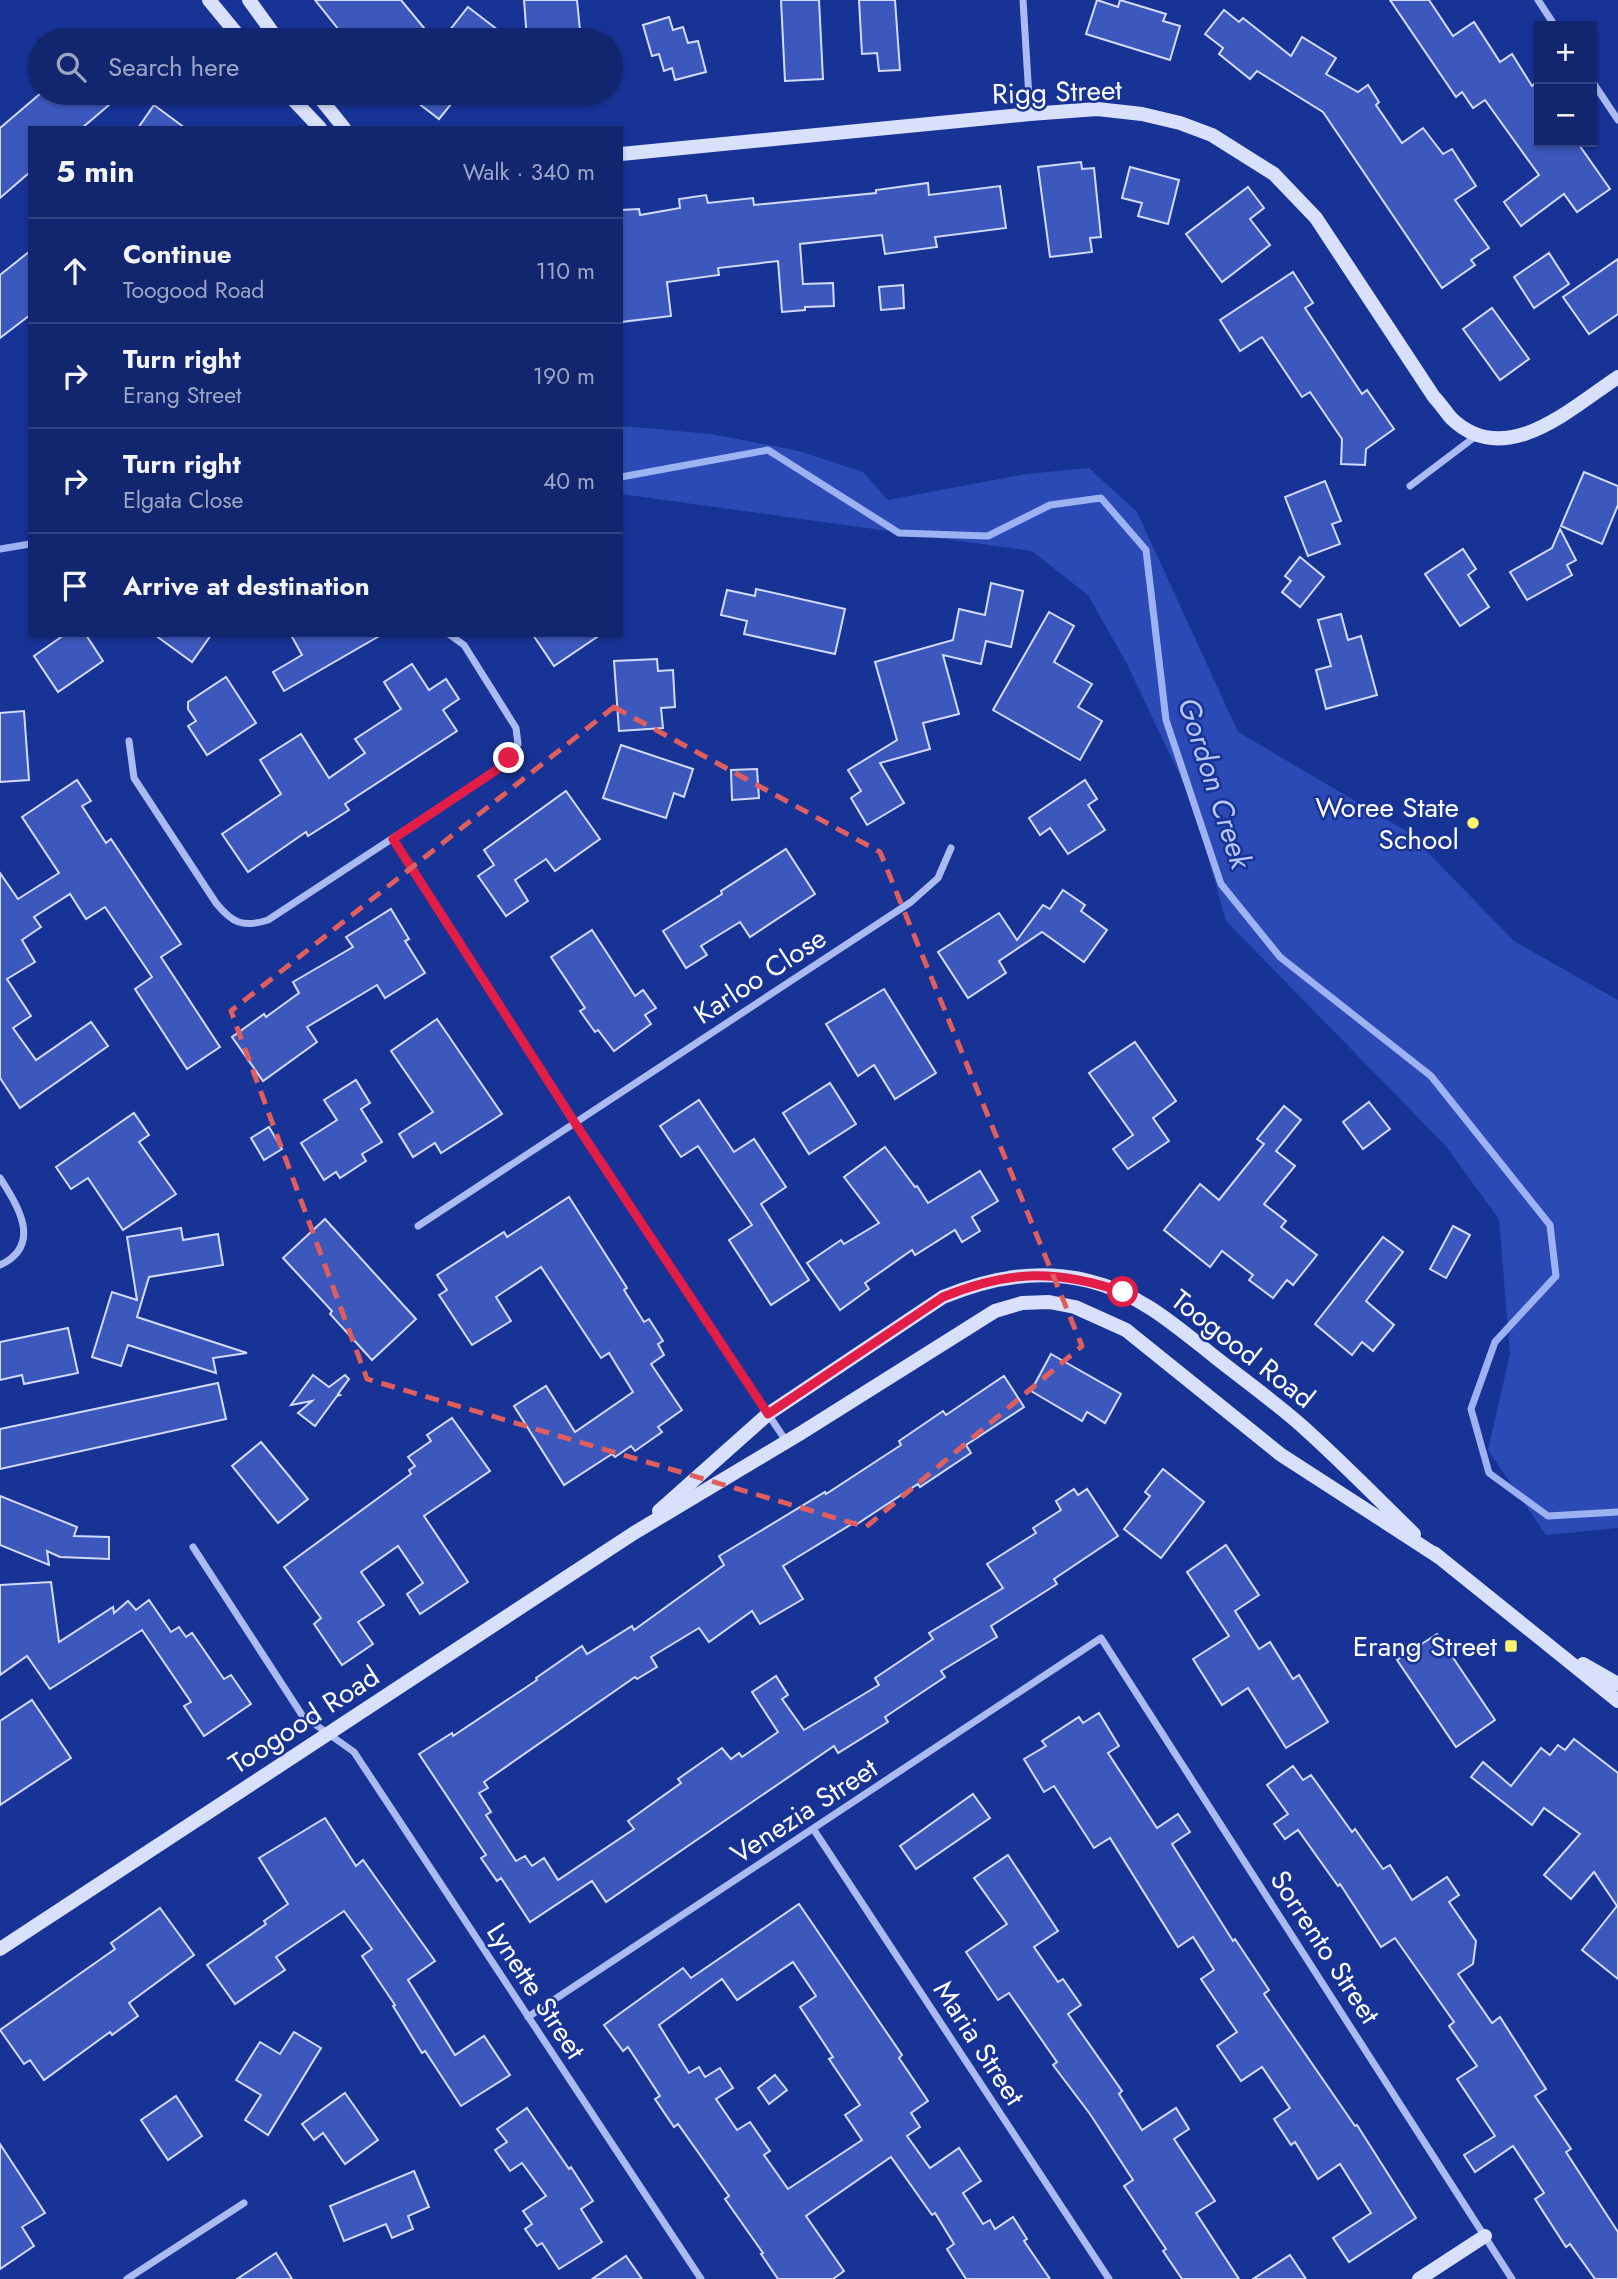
<!DOCTYPE html>
<meta charset="utf-8">
<style>
body{margin:0;font-family:Jost,sans-serif;background:#1b2e75;color:#f1f3f6}
.controls{position:absolute;right:21px;top:21px;display:grid;overflow:hidden;border-radius:0px;box-shadow:0 2px 5px #0004}
.controls button{width:63px;height:63px;display:grid;place-items:center;padding:0;border:0;border-bottom:2px solid #314383;background:#122670;color:#f1f3f6;font:35px sans-serif}
.stop{position:absolute;width:21px;height:21px;margin:-16px;border:5px solid #e11d48;border-radius:50%;background:#fff}
.stop.end{background:#e11d48;border-color:#fff;box-shadow:0 2px 7px #0008}
.list{margin:0;padding:0;list-style:none}
h2{display:flex;justify-content:space-between;align-items:center;height:91px;margin:0;padding:0 28px;font-size:30px}
h2 small{font-size:23px;font-weight:400;color:#9ca5c3}
.list li{display:grid;grid-template-columns:46px 1fr auto;gap:21px;align-items:center;box-sizing:border-box;height:105px;padding:0 28px;border-top:2px solid #314383}
.list b{display:block;font-size:26px;white-space:nowrap}
.list p{margin:0;font-size:23px;white-space:nowrap;color:#9ca5c3}
.list em{font-size:23px;font-style:normal;color:#9ca5c3}
.icon{flex:none;width:38px;height:38px;fill:none;stroke:currentColor;stroke-width:2;stroke-linecap:round;stroke-linejoin:round}
.map{position:relative;flex:none;width:1618px;height:2279px;overflow:hidden}
.search{position:absolute;background:#122670;box-shadow:0 2px 5px #0004;left:28px;top:28px;width:595px;height:77px;display:flex;align-items:center;gap:18px;box-sizing:border-box;padding:0 24px;border-radius:38px;color:#9ca5c3;font-size:26px}
.panel{position:absolute;background:#122670;box-shadow:0 2px 5px #0004;left:28px;top:126px;width:595px;height:511px;border-radius:0px}
.map>svg:first-child{display:block}
.green{fill:#2c4ab5}
.lines{fill:none;stroke-linecap:round;stroke-linejoin:round}
.stream{stroke:#9db2f3;stroke-width:7}
.building{fill:#3d58bc;stroke:#d2dbfc;stroke-width:2;fill-rule:evenodd}
.street{stroke:#abbbf1;stroke-width:7}
.secondary{stroke:#d9e0fb;stroke-width:14}
.route{stroke:#e11d48;stroke-width:9}
.marked{fill:none;stroke:#e05e5e;stroke-width:5;stroke-dasharray:14 9;stroke-linejoin:round}
.poi-dot{fill:#fff56a;stroke:#183396;stroke-width:2.5}
.labels{text-anchor:middle;dominant-baseline:central;stroke-width:5;stroke-linejoin:round;paint-order:stroke}
.street-label{font-size:28px;fill:#fff;stroke:#183396}
.poi-label{font-size:28px;fill:#fff;stroke:#183396;text-anchor:end}
.water-label{font-size:30px;font-style:italic;fill:#b7c6f7;stroke:#183396}
</style>
<div class="map">
<svg width="1618" height="2279" viewBox="0 0 1618 2279">
<rect width="100%" height="100%" fill="#183396"/>
<!-- green -->
<polygon class="green" points="621,426 711,434 799,451 863,472 888,500 1026,474 1089,468 1137,512 1238,732 1408,832 1514,941 1618,1000 1618,1528 1546,1535 1488,1450 1510,1354 1499,1219 1445,1145 1226,921 1192,801 1127,664 1088,595 1032,551 621,494"/>
<g class="lines">
<!-- stream -->
<g class="stream">
<polyline points="621,477 768,450 899,533 988,536 1050,505 1101,498 1146,550 1166,720 1221,884 1280,957 1431,1076 1550,1225 1556,1276 1495,1342 1471,1409 1489,1473 1548,1516 1618,1512"/>
<polyline points="0,549 30,544"/>
</g>
</g>
<!-- building -->
<g class="building">
<polygon points="315,0 401,0 434,40 347,40"/>
<polygon points="524,0 577,0 581,40 527,40"/>
<polygon points="781,0 819,0 823,79 785,81"/>
<polygon points="859,0 895,0 900,70 879,71 877,53 862,54"/>
<polygon points="1097,0 1118,7 1120,0 1166,14 1163,21 1180,26 1170,60 1086,34"/>
<polygon points="1390,0 1429,0 1453,36 1474,22 1500,62 1512,54 1532,86 1539,80 1539,142 1577,142 1610,189 1577,212 1564,194 1521,226 1504,202 1539,175 1485,100 1473,108 1462,92 1456,97"/>
<polygon points="468,7 511,40 442,40"/>
<polygon points="1224,10 1239,22 1243,18 1291,56 1302,37 1336,58 1326,74 1358,92 1368,85 1379,102 1376,105 1402,143 1423,128 1443,154 1452,149 1476,186 1455,200 1489,248 1471,260 1475,265 1442,288 1323,112 1257,71 1250,79 1219,54 1223,48 1205,34"/>
<polygon points="669,17 673,30 683,27 688,43 698,41 706,72 675,80 672,68 664,71 659,54 652,56 643,25"/>
<polygon points="41,93 123,93 82,128 30,128 30,172 0,198 0,128"/>
<polygon points="405,93 460,93 439,119"/>
<polygon points="154,105 185,128 138,128"/>
<polygon points="1081,162 1082,169 1094,168 1101,237 1090,238 1092,252 1050,257 1038,167"/>
<polygon points="1130,167 1179,180 1168,224 1138,216 1142,203 1122,198"/>
<polygon points="928,183 929,195 1000,186 1006,228 935,237 937,247 885,254 882,235 800,244 803,284 833,283 834,306 805,307 805,310 782,312 778,261 718,268 719,275 667,282 671,316 621,322 621,210 639,209 640,215 680,208 679,199 706,195 708,203 753,198 754,205 876,193 876,190"/>
<polygon points="1248,187 1264,208 1250,219 1270,245 1222,282 1186,234"/>
<polygon points="30,251 30,315 0,338 0,275"/>
<polygon points="1549,253 1569,284 1534,308 1514,277"/>
<polygon points="1618,259 1618,314 1589,334 1563,297"/>
<polygon points="1293,272 1313,303 1305,308 1362,394 1367,390 1394,429 1366,449 1365,465 1341,464 1342,439 1310,392 1302,397 1262,337 1240,351 1220,320"/>
<polygon points="903,285 904,308 881,310 879,287"/>
<polygon points="1492,308 1529,359 1500,380 1463,329"/>
<polygon points="1584,472 1618,486 1618,505 1602,544 1561,526"/>
<polygon points="1325,481 1341,521 1332,524 1340,544 1308,556 1285,497"/>
<polygon points="1560,529 1576,560 1567,565 1572,575 1527,600 1510,572 1552,548"/>
<polygon points="1463,549 1476,569 1468,575 1489,607 1460,626 1425,574"/>
<polygon points="1300,557 1324,577 1300,607 1282,592 1291,581 1285,576"/>
<polygon points="991,583 1023,591 1011,647 986,641 981,664 943,655 959,714 923,723 930,749 880,763 904,803 867,825 851,798 861,791 848,770 897,740 875,662 953,640 959,609 985,615"/>
<polygon points="756,589 845,609 835,654 744,634 747,621 721,615 727,590 755,596"/>
<polygon points="1049,612 1074,626 1054,662 1092,684 1078,707 1102,721 1080,760 993,710"/>
<polygon points="1341,614 1348,640 1361,636 1377,695 1326,709 1316,670 1331,666 1318,620"/>
<polygon points="64,635 86,635 103,661 58,692 34,656"/>
<polygon points="155,635 211,635 192,662"/>
<polygon points="291,635 381,635 284,691 273,672 302,655"/>
<polygon points="533,635 600,635 554,666"/>
<polygon points="657,659 658,671 673,670 675,707 661,708 663,728 619,731 614,661"/>
<polygon points="412,664 429,690 446,679 459,699 443,710 457,731 345,804 349,810 308,836 306,832 248,872 222,834 281,794 260,760 301,734 329,778 365,753 355,739 401,709 384,682"/>
<polygon points="226,677 256,723 207,755 188,726 196,721 188,709 188,702"/>
<polygon points="24,711 29,780 0,782 0,713"/>
<polygon points="621,745 693,769 684,797 674,793 666,818 603,798"/>
<polygon points="757,769 759,798 732,800 731,770"/>
<polygon points="77,780 91,801 82,806 106,843 111,839 181,944 161,957 220,1047 187,1069 135,989 152,977 105,907 86,919 70,894 34,917 41,927 22,940 35,962 7,979 31,1016 13,1028 36,1060 91,1022 108,1046 20,1108 0,1078 0,873 18,899 59,873 22,817"/>
<polygon points="1085,780 1097,799 1088,805 1105,830 1068,854 1050,828 1040,835 1029,818"/>
<polygon points="566,791 600,839 555,871 546,859 515,880 528,901 506,916 478,876 494,865 484,850"/>
<polygon points="786,849 815,894 750,937 740,922 701,946 707,955 686,968 663,931 722,894 721,891"/>
<polygon points="1063,890 1085,905 1081,911 1107,930 1084,962 1042,932 999,961 1006,973 968,998 938,952 999,913 1017,940 1043,905 1050,909"/>
<polygon points="391,909 409,939 405,941 425,973 385,998 377,985 307,1027 317,1042 263,1081 232,1037 264,1014 266,1017 299,993 293,982 353,947 346,937"/>
<polygon points="592,930 635,996 643,990 656,1008 645,1015 651,1024 614,1051 598,1030 595,1032 580,1011 585,1008 551,957"/>
<polygon points="884,989 936,1073 895,1099 874,1065 858,1076 826,1024"/>
<polygon points="437,1019 502,1114 441,1153 435,1143 413,1157 399,1134 433,1112 391,1051"/>
<polygon points="1135,1042 1176,1101 1153,1118 1169,1141 1128,1169 1113,1149 1133,1135 1089,1073"/>
<polygon points="356,1080 370,1103 361,1109 382,1142 362,1154 366,1161 340,1178 336,1172 324,1180 301,1143 337,1120 324,1100"/>
<polygon points="830,1083 856,1124 809,1154 783,1113"/>
<polygon points="699,1100 734,1152 754,1139 786,1187 761,1204 809,1280 771,1305 729,1240 752,1225 698,1146 681,1157 660,1126"/>
<polygon points="1369,1102 1390,1129 1363,1149 1343,1122"/>
<polygon points="1284,1106 1301,1120 1276,1151 1295,1166 1264,1204 1286,1221 1281,1227 1317,1255 1293,1285 1287,1280 1273,1298 1249,1280 1253,1275 1222,1251 1210,1267 1164,1230 1200,1184 1219,1200 1264,1144 1257,1139"/>
<polygon points="134,1113 149,1135 139,1142 176,1194 123,1230 88,1178 71,1189 56,1167"/>
<polygon points="269,1127 282,1149 264,1160 251,1138"/>
<polygon points="885,1147 915,1187 917,1186 928,1203 980,1171 998,1201 972,1217 980,1231 962,1242 955,1230 915,1255 912,1250 865,1283 869,1289 840,1310 807,1263 841,1240 844,1244 879,1223 844,1177"/>
<polygon points="569,1197 627,1288 624,1290 644,1322 649,1319 663,1341 658,1344 664,1355 651,1364 682,1410 658,1427 662,1432 635,1451 631,1446 615,1457 612,1454 564,1485 514,1406 546,1386 575,1432 633,1392 609,1353 601,1358 541,1267 496,1297 511,1321 472,1345 439,1295 447,1290 437,1275 504,1232 507,1237"/>
<polygon points="325,1219 416,1319 372,1360 330,1314 332,1311 283,1258"/>
<polygon points="1453,1226 1470,1235 1446,1278 1430,1269"/>
<polygon points="181,1228 183,1240 218,1234 223,1265 149,1277 137,1317 247,1353 213,1358 216,1373 128,1345 121,1366 92,1357 112,1292 137,1300 127,1237"/>
<polygon points="1383,1237 1403,1252 1366,1301 1394,1325 1373,1351 1362,1342 1352,1355 1315,1324"/>
<polygon points="68,1328 78,1373 24,1384 22,1375 0,1380 0,1342"/>
<polygon points="1051,1354 1121,1394 1105,1423 1087,1412 1082,1421 1031,1391"/>
<polygon points="313,1375 329,1387 345,1375 349,1379 338,1394 340,1395 337,1396 315,1426 298,1413 312,1401 291,1405"/>
<polygon points="1004,1376 1024,1407 966,1445 971,1453 920,1487 918,1484 857,1524 855,1522 783,1566 803,1599 760,1624 752,1611 709,1642 699,1628 651,1657 657,1667 637,1679 635,1677 484,1782 488,1788 479,1793 491,1812 486,1815 516,1861 525,1856 532,1866 544,1858 558,1880 634,1829 628,1821 681,1783 678,1779 722,1748 731,1759 739,1753 742,1757 778,1732 752,1692 776,1676 788,1695 782,1699 804,1730 879,1685 875,1678 933,1639 929,1633 1003,1588 987,1564 1036,1533 1033,1528 1061,1510 1056,1501 1074,1489 1078,1495 1087,1489 1118,1536 1054,1579 1057,1584 991,1626 997,1637 941,1671 945,1677 885,1717 888,1722 838,1753 834,1746 606,1902 592,1881 530,1922 501,1878 497,1881 481,1858 486,1855 419,1754 452,1733 453,1736 537,1680 536,1678 582,1646 587,1654 632,1626 634,1630 724,1565 719,1556 825,1492 826,1494 901,1445 899,1441 943,1411 946,1415"/>
<polygon points="218,1383 226,1419 0,1469 0,1429"/>
<polygon points="452,1418 490,1471 424,1516 468,1582 420,1614 407,1594 423,1583 398,1546 361,1572 384,1605 358,1622 373,1644 342,1665 314,1624 321,1618 284,1567 411,1474 409,1470 415,1466 408,1457 431,1441 427,1435"/>
<polygon points="261,1442 308,1499 278,1523 232,1466"/>
<polygon points="1163,1469 1204,1502 1161,1558 1124,1529 1150,1496 1145,1492"/>
<polygon points="0,1496 77,1527 74,1536 109,1537 109,1559 60,1557 47,1551 49,1565 0,1545"/>
<polygon points="1226,1545 1259,1595 1235,1611 1259,1649 1270,1642 1293,1679 1299,1675 1328,1722 1286,1748 1248,1688 1222,1705 1193,1659 1229,1636 1187,1572"/>
<polygon points="51,1582 59,1642 113,1607 114,1613 128,1601 136,1610 149,1600 171,1632 179,1627 186,1637 192,1633 224,1679 231,1675 251,1704 204,1736 184,1706 191,1702 142,1630 50,1689 27,1656 0,1675 0,1585"/>
<polygon points="1437,1634 1495,1720 1456,1747 1397,1660"/>
<polygon points="32,1700 71,1758 0,1805 0,1721"/>
<polygon points="1099,1713 1119,1746 1108,1753 1157,1828 1178,1814 1190,1832 1172,1844 1233,1941 1235,1939 1269,1990 1264,1994 1355,2126 1357,2125 1416,2218 1349,2262 1333,2238 1371,2213 1340,2164 1318,2179 1295,2142 1291,2145 1274,2119 1290,2108 1262,2067 1241,2081 1217,2046 1237,2032 1201,1979 1214,1970 1193,1937 1178,1947 1110,1838 1094,1848 1054,1786 1044,1792 1024,1759 1046,1746 1042,1741 1079,1717 1083,1723"/>
<polygon points="1574,1739 1618,1773 1618,1979 1582,1950 1617,1906 1594,1872 1571,1899 1544,1875 1580,1834 1544,1808 1532,1825 1471,1777 1483,1762 1511,1786 1541,1748 1550,1755 1558,1745 1565,1750"/>
<polygon points="1293,1766 1303,1780 1311,1775 1352,1832 1355,1829 1383,1869 1390,1865 1412,1900 1447,1877 1459,1895 1449,1902 1476,1941 1473,1964 1458,1974 1492,2023 1500,2017 1546,2089 1535,2096 1571,2149 1566,2152 1618,2232 1618,2279 1595,2279 1570,2244 1566,2247 1535,2199 1544,2193 1513,2146 1475,2172 1464,2155 1495,2136 1457,2079 1477,2066 1449,2026 1454,2022 1395,1938 1381,1947 1340,1884 1338,1886 1298,1830 1285,1839 1274,1824 1288,1814 1267,1785"/>
<polygon points="973,1794 990,1818 916,1869 900,1846"/>
<polygon points="325,1818 356,1866 363,1860 435,1961 408,1980 455,2055 484,2036 510,2075 461,2106 425,2051 422,2053 393,2006 395,2005 362,1956 372,1949 344,1911 276,1957 285,1970 235,2004 207,1965 266,1924 264,1921 288,1904 259,1858"/>
<polygon points="1008,1855 1058,1931 1034,1947 1058,1982 1063,1979 1081,2005 1068,2014 1122,2091 1119,2094 1142,2130 1176,2108 1189,2129 1174,2139 1215,2201 1196,2213 1239,2279 1182,2279 1163,2251 1166,2249 1124,2186 1133,2180 1090,2114 1053,2065 1057,2062 1009,1993 998,2000 966,1952 1007,1924 974,1878"/>
<path d="M 799,1904 L 902,2055 L 899,2058 L 928,2101 L 911,2113 L 920,2127 L 907,2136 L 930,2168 L 959,2148 L 981,2181 L 963,2193 L 983,2224 L 990,2220 L 995,2229 L 1013,2217 L 1027,2239 L 1024,2241 L 1050,2279 L 966,2279 L 947,2249 L 954,2244 L 935,2213 L 932,2215 L 891,2157 L 806,2216 L 844,2271 L 833,2279 L 778,2279 L 761,2254 L 763,2253 L 725,2199 L 729,2196 L 678,2124 L 674,2127 L 655,2099 L 660,2096 L 628,2047 L 623,2051 L 604,2025 L 683,1968 L 691,1978 ZM 793,1962 L 816,1996 L 800,2007 L 833,2057 L 829,2059 L 860,2105 L 845,2115 L 862,2140 L 788,2189 L 764,2155 L 770,2151 L 750,2122 L 737,2130 L 716,2099 L 733,2088 L 720,2068 L 705,2077 L 699,2067 L 689,2073 L 659,2025 L 722,1979 L 737,2000 Z"/>
<polygon points="160,1908 194,1955 129,2003 138,2016 112,2035 110,2032 44,2080 30,2060 24,2064 0,2030 115,1949 111,1943"/>
<polygon points="294,2032 321,2048 268,2135 245,2120 261,2095 236,2080 260,2042 280,2054"/>
<polygon points="775,2075 787,2090 769,2104 758,2088"/>
<polygon points="345,2093 378,2140 345,2164 323,2133 314,2140 302,2124"/>
<polygon points="176,2096 202,2136 168,2160 141,2120"/>
<polygon points="527,2108 569,2169 571,2167 593,2201 581,2209 602,2242 559,2269 542,2243 537,2246 525,2229 532,2224 523,2211 546,2196 522,2163 510,2171 495,2150 507,2142 497,2129"/>
<polygon points="0,2144 45,2213 22,2227 34,2246 0,2269"/>
<polygon points="414,2171 429,2207 408,2216 413,2229 392,2238 386,2224 344,2241 330,2206"/>
<polygon points="276,2253 292,2279 237,2279"/>
<polygon points="1290,2255 1306,2279 1253,2279"/>
<polygon points="626,2256 642,2279 592,2279"/>
</g>
<g class="lines">
<!-- street -->
<g class="street">
<polyline points="1023,0 1030,114"/>
<polyline points="1538,0 1555,26"/>
<polyline points="1592,81 1618,120"/>
<polyline points="1410,486 1476,436"/>
<path d="M 129,741 L 134,778 L 216,903 C 232,923 243,928 268,920 L 495,771 L 509,758 L 518,744 L 516,728 L 464,645 L 450,635"/>
<polyline points="393,839 575,1123 786,1441"/>
<path d="M 0,1178 C 18,1206 43,1245 0,1265"/>
<polyline points="418,1226 911,902 938,878 951,848"/>
<polyline points="193,1547 302,1715 354,1752 701,2279"/>
<polyline points="814,1830 1109,2279"/>
<polyline points="528,2017 1101,1638 1512,2279"/>
<polyline points="127,2279 244,2203"/>
</g>
<!-- secondary -->
<g class="secondary">
<polyline points="209,0 242,40"/>
<polyline points="249,0 278,40"/>
<polyline points="287,93 320,128"/>
<polyline points="316,93 344,128"/>
<path d="M 621,154 L 1030,114 L 1097,109 L 1142,114 L 1180,123 L 1212,135 L 1274,174 L 1316,218 L 1434,397 C 1440,403 1445,411 1451,418 C 1505,471 1571,408 1618,377"/>
<path d="M 659,1511 L 768,1414 L 943,1297 C 989,1278 1039,1268 1089,1281 C 1139,1293 1176,1326 1215,1357 C 1244,1380 1275,1402 1303,1427 C 1341,1461 1377,1498 1414,1534"/>
<polyline points="1434,1553 1618,1701"/>
<polyline points="1583,1664 1618,1684"/>
<polyline points="0,1949 634,1533 801,1433 995,1311 1022,1303 1049,1302 1075,1307 1126,1330 1280,1454 1439,1557"/>
<polyline points="1419,2279 1485,2236"/>
</g>
</g>
<g class="lines">
<!-- route -->
<path class="route" d="M 509,758 L 495,771 L 393,839 L 575,1123 L 768,1414 L 943,1297 C 1009,1270 1056,1269 1123,1292"/>
</g>
<!-- marked area -->
<path class="marked" d="M 614,707 L 880,852 L 1082,1346 L 866,1527 L 367,1379 L 231,1011 Z"/>
<!-- markers -->
<g class="poi-dot">
<circle cx="1473" cy="823" r="7"/>
<rect x="1504" y="1639" width="14" height="14" rx="3.5"/>
</g>
<g class="labels">
<!-- street labels -->
<g class="street-label">
<text transform="translate(1057 92) rotate(-2)">Rigg Street</text>
<text transform="translate(760 976) rotate(-33)">Karloo Close</text>
<text transform="translate(1243 1349) rotate(38)">Toogood Road</text>
<text transform="translate(304 1720) rotate(-33)">Toogood Road</text>
<text transform="translate(804 1811) rotate(-33)">Venezia Street</text>
<text transform="translate(1325 1947) rotate(57)">Sorrento Street</text>
<text transform="translate(536 1991) rotate(57)">Lynette Street</text>
<text transform="translate(979 2043) rotate(57)">Maria Street</text>
</g>
<!-- poi labels -->
<g class="poi-label">
<text x="1459" y="807">Woree State<tspan x="1459" dy="32">School</tspan></text>
<text x="1497" y="1646">Erang Street</text>
</g>
<!-- water labels -->
<g class="water-label">
<text transform="translate(1215 783) rotate(72)">Gordon Creek</text>
</g>
</g>
</svg>
<div class="controls">
<button>+</button>
<button>−</button>
</div>
<div class="stop" style="left:1123px;top:1292px"></div>
<div class="stop end" style="left:509px;top:758px"></div>
<div class="search"><svg class="icon" aria-label="search" viewBox="0 0 24 24"><circle cx="10" cy="10" r="6"/><path d="M15 15l6 6"/></svg>Search here</div>
<section class="panel">
<h2>5 min<small>Walk · 340 m</small></h2>
<ul class="list">
<li><svg class="icon" aria-label="ahead" viewBox="0 0 24 24"><path d="M12 20V5M6 11l6-6 6 6"/></svg><div><b>Continue</b><p>Toogood Road</p></div><em>110 m</em></li>
<li><svg class="icon" aria-label="right" viewBox="0 0 24 24"><path d="M7 20v-9h11M14 6l5 5-5 5"/></svg><div><b>Turn right</b><p>Erang Street</p></div><em>190 m</em></li>
<li><svg class="icon" aria-label="right" viewBox="0 0 24 24"><path d="M7 20v-9h11M14 6l5 5-5 5"/></svg><div><b>Turn right</b><p>Elgata Close</p></div><em>40 m</em></li>
<li><svg class="icon" aria-label="arrive" viewBox="0 0 24 24"><path d="M6 21V4h12l-3 4 3 4H6"/></svg><div><b>Arrive at destination</b></div></li>
</ul>
</section>
</div>
